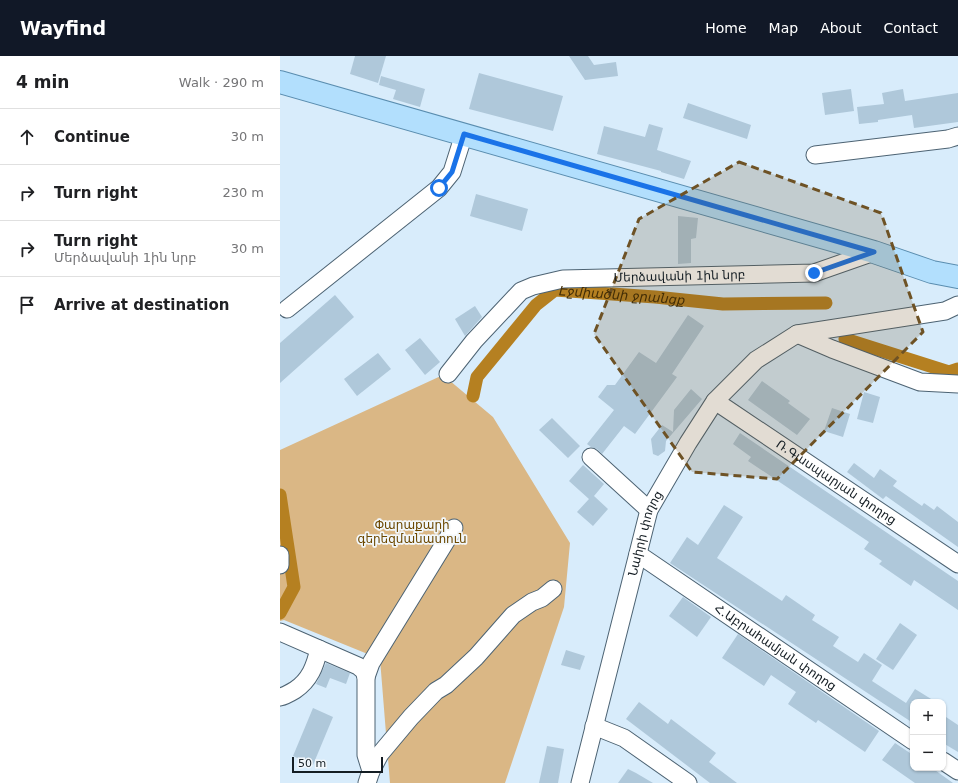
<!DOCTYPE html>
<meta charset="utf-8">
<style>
body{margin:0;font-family:"DejaVu Sans","Noto Sans Armenian",sans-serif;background:#f6f6f6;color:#202124}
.controls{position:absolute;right:12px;bottom:12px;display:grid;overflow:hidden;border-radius:8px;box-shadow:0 1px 3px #0004}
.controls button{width:36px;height:36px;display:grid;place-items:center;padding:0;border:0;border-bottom:1px solid #e0e0e0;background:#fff;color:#202124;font:20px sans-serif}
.scale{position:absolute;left:12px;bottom:10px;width:91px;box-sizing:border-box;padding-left:4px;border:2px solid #141d23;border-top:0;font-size:11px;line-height:14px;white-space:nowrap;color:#141d23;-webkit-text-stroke:3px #f2f7fb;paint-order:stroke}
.stop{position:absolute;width:12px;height:12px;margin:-9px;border:3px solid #1a73e8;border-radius:50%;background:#fff}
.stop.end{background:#1a73e8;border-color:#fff;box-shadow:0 1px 4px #0008}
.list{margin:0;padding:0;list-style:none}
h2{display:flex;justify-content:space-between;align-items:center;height:52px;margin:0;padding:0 16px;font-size:17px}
h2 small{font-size:13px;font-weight:400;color:#757577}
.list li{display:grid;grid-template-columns:26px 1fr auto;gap:12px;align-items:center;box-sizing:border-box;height:56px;padding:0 16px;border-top:1px solid #e0e0e0}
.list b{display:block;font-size:15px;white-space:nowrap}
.list p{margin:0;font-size:13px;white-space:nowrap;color:#757577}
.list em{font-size:13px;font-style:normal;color:#757577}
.icon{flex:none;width:22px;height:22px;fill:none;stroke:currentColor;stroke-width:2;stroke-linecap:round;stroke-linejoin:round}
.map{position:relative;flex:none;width:678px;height:727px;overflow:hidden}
header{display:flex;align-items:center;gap:24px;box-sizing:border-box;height:56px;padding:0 20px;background:#111827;color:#fff}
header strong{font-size:19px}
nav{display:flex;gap:22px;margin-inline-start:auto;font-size:14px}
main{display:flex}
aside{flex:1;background:#fff}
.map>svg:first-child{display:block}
.green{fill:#dab785}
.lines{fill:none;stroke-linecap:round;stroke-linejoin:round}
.canal{stroke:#b58021;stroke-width:13}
.building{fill:#afc8da}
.minor-casing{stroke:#4d6373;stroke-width:19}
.major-casing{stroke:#5a8daf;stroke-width:24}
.minor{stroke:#fff;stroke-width:17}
.major{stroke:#b2dffd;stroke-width:22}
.route{stroke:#1a73e8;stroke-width:5}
.marked{fill:#6e5225;fill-opacity:0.2;stroke:#6e5225;stroke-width:3;stroke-dasharray:8 5;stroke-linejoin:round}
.labels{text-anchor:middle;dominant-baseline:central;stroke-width:3.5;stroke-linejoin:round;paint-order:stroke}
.street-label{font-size:12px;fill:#141d23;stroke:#f2f7fb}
.park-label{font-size:12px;fill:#6c4800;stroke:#f2f7fb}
.water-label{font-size:13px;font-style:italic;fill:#442e06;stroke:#f2f7fb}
</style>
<header>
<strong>Wayfind</strong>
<nav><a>Home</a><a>Map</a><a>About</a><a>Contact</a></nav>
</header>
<main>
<aside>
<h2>4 min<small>Walk · 290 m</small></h2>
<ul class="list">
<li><svg class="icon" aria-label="ahead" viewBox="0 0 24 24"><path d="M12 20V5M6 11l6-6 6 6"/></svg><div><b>Continue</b></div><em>30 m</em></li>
<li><svg class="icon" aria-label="right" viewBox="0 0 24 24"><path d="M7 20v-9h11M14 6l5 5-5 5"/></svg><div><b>Turn right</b></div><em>230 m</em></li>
<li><svg class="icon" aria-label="right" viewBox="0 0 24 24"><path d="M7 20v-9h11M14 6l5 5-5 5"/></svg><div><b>Turn right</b><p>Մերձավանի 1ին նրբ</p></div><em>30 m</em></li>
<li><svg class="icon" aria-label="arrive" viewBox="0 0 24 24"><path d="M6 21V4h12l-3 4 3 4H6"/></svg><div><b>Arrive at destination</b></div></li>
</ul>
</aside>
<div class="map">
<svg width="678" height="727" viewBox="0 0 678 727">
<rect width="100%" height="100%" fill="#d8ecfb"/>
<!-- green -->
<polygon class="green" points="163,319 213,361 290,487 284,551 225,727 110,727 100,603 4,564 0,565 0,394"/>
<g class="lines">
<!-- canal -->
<g class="canal">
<polyline points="565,283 669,316 678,313"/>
<path id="s1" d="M 193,340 L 197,321 L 256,249 L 275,234 L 375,241 L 443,248 L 546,247"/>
<polyline points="0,439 14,531 0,557"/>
</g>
</g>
<!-- building -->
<g class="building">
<polygon points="75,0 106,0 98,27 70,18"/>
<polygon points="289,0 308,0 314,9 336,6 338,20 305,24"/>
<polygon points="199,17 283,40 273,75 189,53"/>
<polygon points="101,20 145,33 140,51 113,43 116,34 99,29"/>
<polygon points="571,33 574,55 545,59 542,37"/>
<polygon points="623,33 625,45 678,37 678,66 634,72 632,59 598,64 598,66 579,68 577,51 604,48 602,37"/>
<polygon points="408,47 471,69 467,83 403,62"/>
<polygon points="369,68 383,72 377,94 411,105 404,123 381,116 381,115 317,98 324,70 365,81"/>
<polygon points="196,138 248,153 242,175 190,160"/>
<polygon points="398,160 418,162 416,182 411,183 411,207 398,208"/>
<polygon points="55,239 74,261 0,327 0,287"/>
<polygon points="195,250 202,261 185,280 175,263"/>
<polygon points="408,259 424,270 392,318 397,321 355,378 344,370 322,398 317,393 311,391 307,388 334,354 318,341 327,329 335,329 359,296 376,307"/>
<polygon points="140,282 160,306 145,319 125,294"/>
<polygon points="98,297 111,313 77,340 64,323"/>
<polygon points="482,325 510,345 508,347 530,363 517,379 468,344"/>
<polygon points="411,333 422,343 386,385 385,395 378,400 373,398 371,383 382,369 393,376 394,354"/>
<polygon points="584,336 600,341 593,367 577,363"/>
<polygon points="552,352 570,358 563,381 544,375"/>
<polygon points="272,362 300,390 288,402 259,374"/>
<polygon points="460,377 678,525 678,554 634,524 631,530 599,508 602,505 584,493 589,486 468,405 471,401 453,388"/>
<polygon points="574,407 594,422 600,413 617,425 613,430 642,450 644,447 654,454 657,450 678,466 678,491 606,440 603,443 567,416"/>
<polygon points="303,409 324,428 314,440 328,453 313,470 297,456 309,443 289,425"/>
<polygon points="444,449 463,461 437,502 502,545 506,539 535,559 532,564 559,581 553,590 578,606 584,597 602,609 592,625 626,647 635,633 656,646 633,646 633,667 390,507 407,481 418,489"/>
<polygon points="403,541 431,561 417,581 389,560"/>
<polygon points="620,567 637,579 613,614 596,603"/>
<polygon points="458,578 599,675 585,696 538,664 536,667 508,648 516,636 491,619 484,630 442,602"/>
<polygon points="286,594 305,600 300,614 281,609"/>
<polygon points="46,607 70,617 66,628 50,622 46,632 36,628"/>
<polygon points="359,646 388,668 391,663 436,697 429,706 457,727 430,727 346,663"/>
<polygon points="33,652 53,661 33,709 13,700"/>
<polygon points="663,659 678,669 678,696 663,687"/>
<polygon points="615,687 633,699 633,712 652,712 673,727 635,727 602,704"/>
<polygon points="267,690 284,693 278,727 259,727"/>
<polygon points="348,713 356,717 373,727 338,727"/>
</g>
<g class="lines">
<!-- minor casing -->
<g class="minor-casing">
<g id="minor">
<polyline points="535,99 668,83 678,80"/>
<polyline points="7,253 159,132 172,116 184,78"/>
<polyline points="517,278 552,293 640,326 678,328"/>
<path id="s2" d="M 168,318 L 194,285 L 241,235 L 253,230 L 283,223 L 534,217 L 594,196"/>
<path id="s3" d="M 435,345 L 678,508"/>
<polyline points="311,401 369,454"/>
<path id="s4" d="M 358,498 L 633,685"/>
<polyline points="0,499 0,509"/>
<polyline points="0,576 78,610 84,615 86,621 86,699 91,715"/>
<polyline points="86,621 91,607 174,472"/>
<path d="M 0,641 C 5,640 10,637 15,634 C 30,624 35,610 39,593"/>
<polyline points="314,670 344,682 408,727"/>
<polyline points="663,705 678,715"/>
<polyline points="87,727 91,715 100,698 131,661 156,635 166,629 196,601 233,559 252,546 262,542 273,533"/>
<path id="s5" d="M 300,727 L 369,454 L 408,387 L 435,345 L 476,304 L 517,278 L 665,255 L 678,249"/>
</g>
</g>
<!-- major casing -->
<g class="major-casing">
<polyline id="major" points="0,26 594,196 652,216 678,221"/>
</g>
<!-- minor -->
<use href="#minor" class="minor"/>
<!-- major -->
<use href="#major" class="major"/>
</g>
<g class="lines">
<!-- route -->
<polyline class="route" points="159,132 172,116 184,78 594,196 534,217"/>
</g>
<!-- marked area -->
<path class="marked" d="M 459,106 L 601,157 L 643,276 L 497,423 L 412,416 L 314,278 L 359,163 Z"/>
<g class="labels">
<!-- street labels -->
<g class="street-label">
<text stroke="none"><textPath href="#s2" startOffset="271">Մերձավանի 1ին նրբ</textPath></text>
<text stroke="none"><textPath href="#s3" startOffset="146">Ռ.Գասպարյան փողոց</textPath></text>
<text stroke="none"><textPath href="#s5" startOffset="258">Նաիրի փողոց</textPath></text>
<text stroke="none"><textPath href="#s4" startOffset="166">Հ.Աբրահամյան փողոց</textPath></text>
</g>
<!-- park labels -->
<g class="park-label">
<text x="132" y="469">Փարաքարի<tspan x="132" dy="14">գերեզմանատուն</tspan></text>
</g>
<!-- water labels -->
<g class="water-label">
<text stroke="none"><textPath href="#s1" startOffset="204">Էջմիածնի ջրանցք</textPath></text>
</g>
</g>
</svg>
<div class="controls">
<button>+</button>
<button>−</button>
</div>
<div class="scale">50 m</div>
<div class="stop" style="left:159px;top:132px"></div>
<div class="stop end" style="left:534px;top:217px"></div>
</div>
</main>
